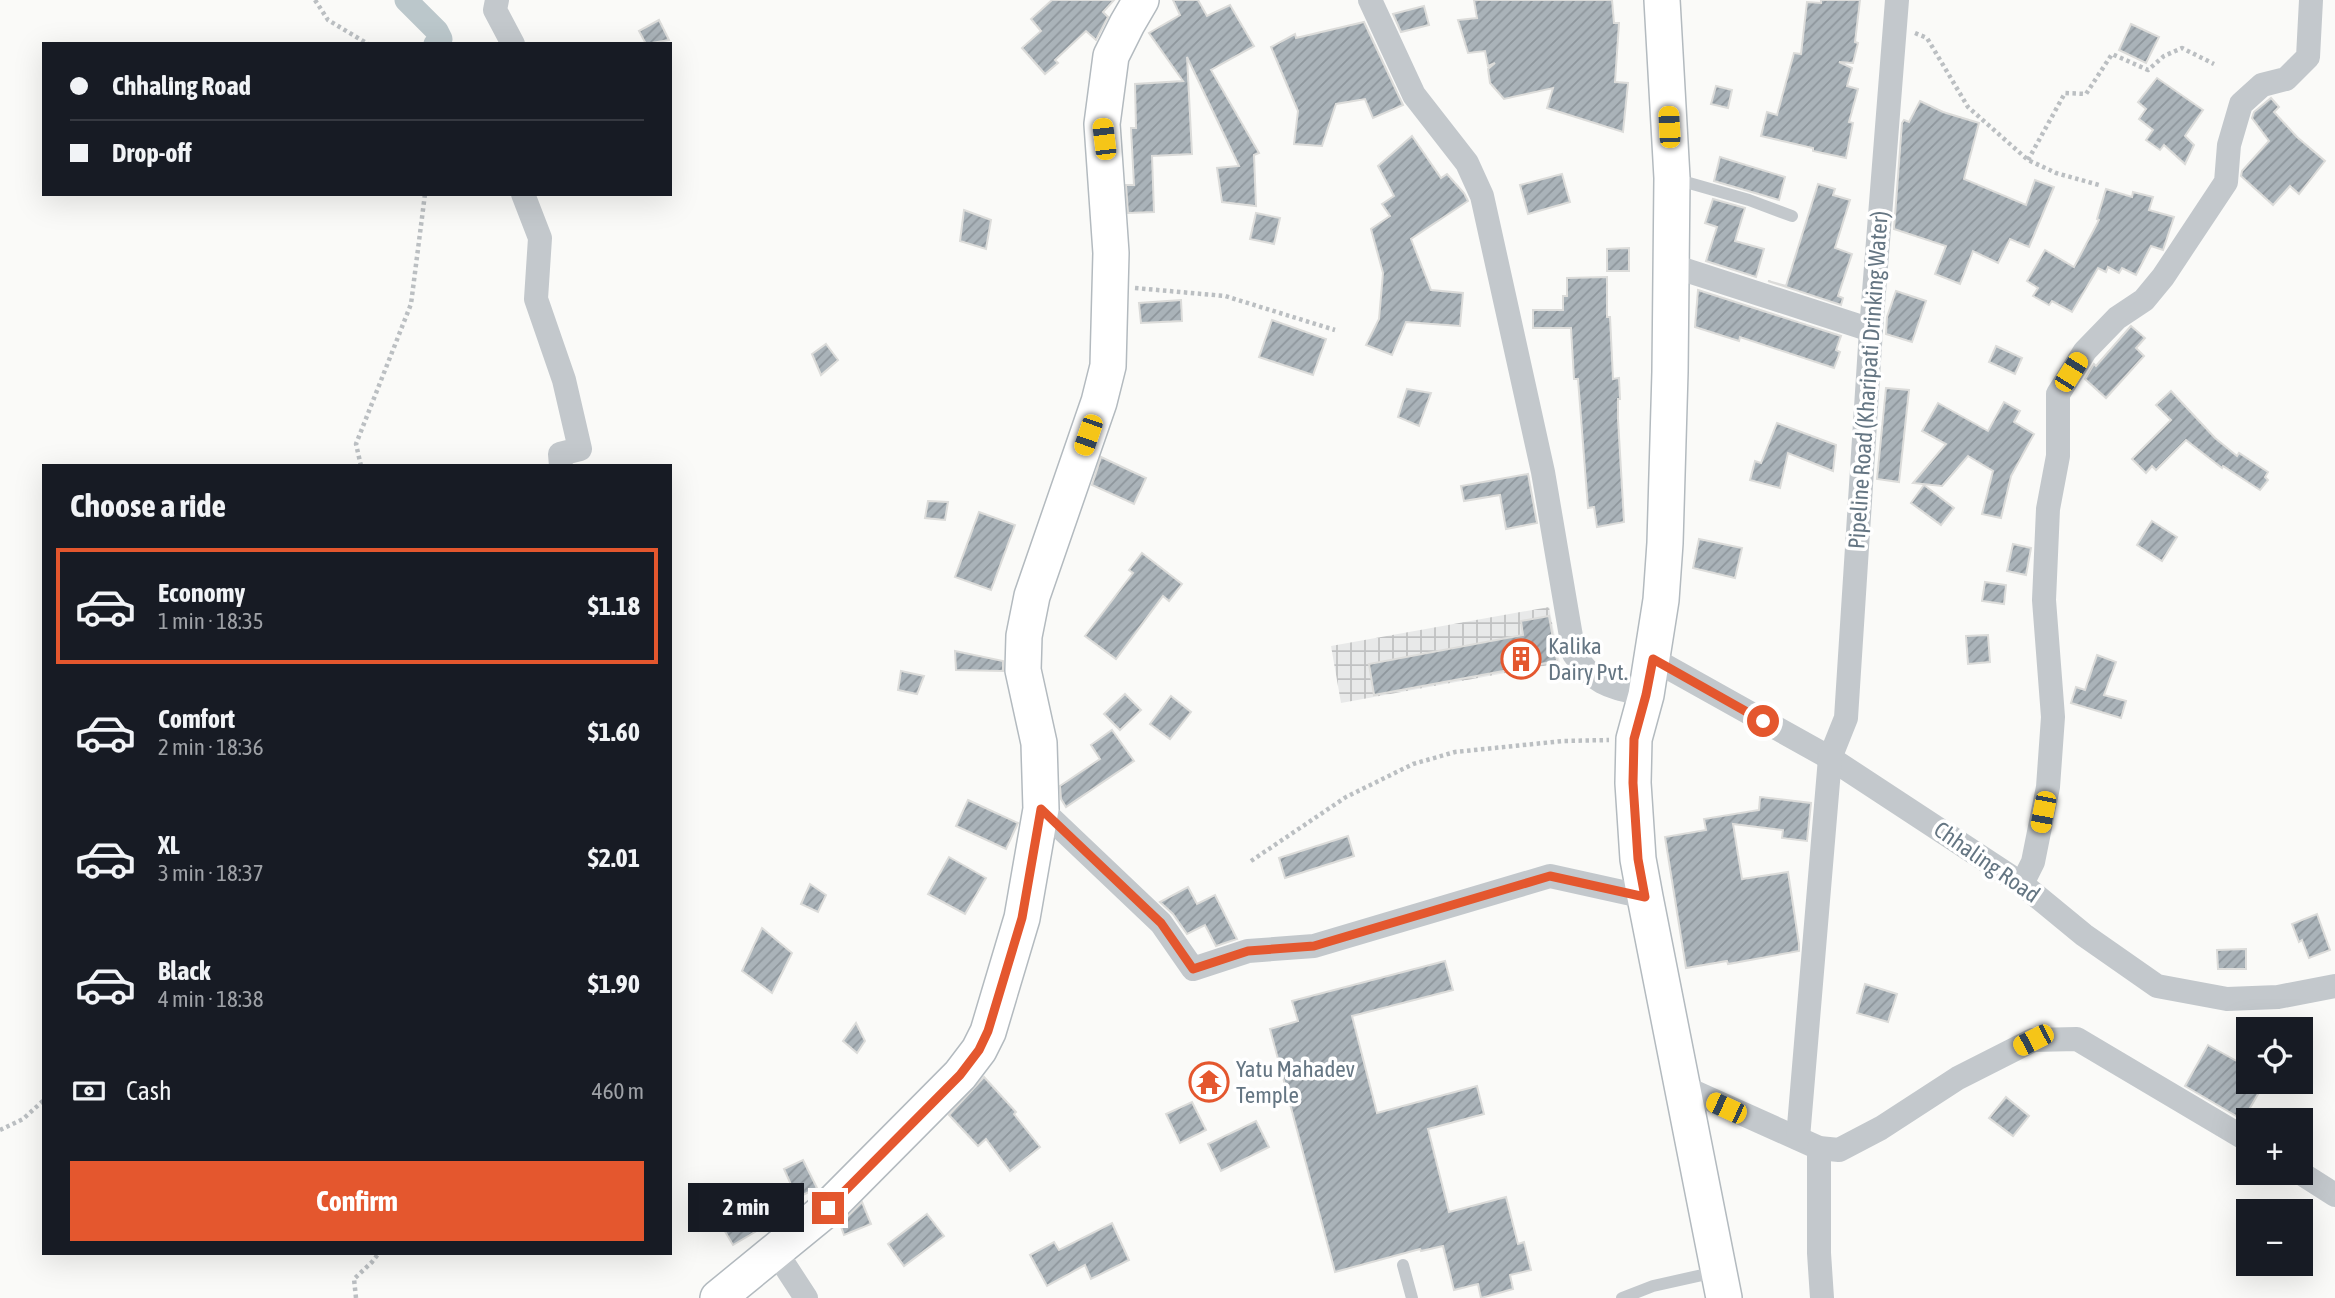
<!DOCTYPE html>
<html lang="en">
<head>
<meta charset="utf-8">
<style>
	body { margin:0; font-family:"Asap Condensed",sans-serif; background:#20242c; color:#f1f3f6; height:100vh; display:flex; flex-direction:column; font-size:26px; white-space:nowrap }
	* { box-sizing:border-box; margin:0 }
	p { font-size:23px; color:#9ea1a6 }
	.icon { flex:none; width:38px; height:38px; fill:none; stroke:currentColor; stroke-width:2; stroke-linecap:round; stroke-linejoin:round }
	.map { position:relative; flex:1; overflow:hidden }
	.drawer { position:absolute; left:42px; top:464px; width:630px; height:791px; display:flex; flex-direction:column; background:#171b24; border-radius:0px; box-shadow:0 7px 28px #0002 }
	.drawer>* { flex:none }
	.hud { position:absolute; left:42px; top:42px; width:630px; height:154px; border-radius:0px; box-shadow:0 7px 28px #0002; display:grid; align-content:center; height:154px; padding:0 28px; background:#171b24 }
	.fabs { position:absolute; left:2236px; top:1017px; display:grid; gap:14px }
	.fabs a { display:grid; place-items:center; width:77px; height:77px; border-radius:0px; background:#171b24; box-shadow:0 7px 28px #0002; font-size:35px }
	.end { position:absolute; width:32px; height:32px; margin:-16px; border:9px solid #e4572e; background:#fff; box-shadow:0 0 0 4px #fff }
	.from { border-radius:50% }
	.bubble { position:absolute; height:49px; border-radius:0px; background:#171b24; box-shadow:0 7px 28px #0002; font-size:23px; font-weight:700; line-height:49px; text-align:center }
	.car { position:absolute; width:21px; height:42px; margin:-21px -10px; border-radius:9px; box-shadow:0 0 5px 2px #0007; background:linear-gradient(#f5c518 24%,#345 0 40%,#f5c518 0 76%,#345 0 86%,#f5c518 0) }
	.hud b { display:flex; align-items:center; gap:24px; height:66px; font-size:26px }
	.hud b+b { border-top:2px solid #363941 }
	.hud i { width:18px; height:18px; background:#f1f3f6 }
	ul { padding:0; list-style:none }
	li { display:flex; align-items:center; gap:21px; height:116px; margin:0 14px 10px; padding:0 14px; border:4px solid transparent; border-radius:0px }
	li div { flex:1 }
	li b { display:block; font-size:26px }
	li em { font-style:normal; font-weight:700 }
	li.active { border-color:#e4572e }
	li>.icon { width:63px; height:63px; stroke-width:1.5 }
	h2 { padding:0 28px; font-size:32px; line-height:84px }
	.pay { display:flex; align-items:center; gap:18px; height:77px; padding:0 28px; font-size:26px }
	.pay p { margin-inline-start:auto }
	.primary-button { display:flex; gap:14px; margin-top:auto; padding:14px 28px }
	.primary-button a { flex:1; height:80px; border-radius:0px; background:#e4572e; color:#fff; font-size:28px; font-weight:700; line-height:80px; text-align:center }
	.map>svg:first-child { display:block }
	.industrial { fill:url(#industrial-grid) }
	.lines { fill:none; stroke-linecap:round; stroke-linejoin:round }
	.canal { stroke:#bbc7cb; stroke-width:23 }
	.building { fill:url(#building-hatch); stroke:#dcdcda; stroke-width:2 }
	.secondary-casing { stroke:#b3babf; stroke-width:38 }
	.path { stroke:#bbbfc2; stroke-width:4.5; stroke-dasharray:3.5 3.5; stroke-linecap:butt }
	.service { stroke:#c3c8cc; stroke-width:12 }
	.minor { stroke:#c3c8cc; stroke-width:24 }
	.secondary { stroke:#fff; stroke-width:35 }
	.route { stroke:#e4572e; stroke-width:9 }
	.labels { text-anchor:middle; stroke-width:7; stroke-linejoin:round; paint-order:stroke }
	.street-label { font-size:23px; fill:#657683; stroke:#fff }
	.poi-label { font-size:23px; fill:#657683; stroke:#fff; text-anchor:start }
</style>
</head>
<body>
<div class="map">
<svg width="2335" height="1298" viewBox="0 0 2335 1298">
	<defs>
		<pattern id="industrial-grid" width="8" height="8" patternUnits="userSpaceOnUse" patternTransform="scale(1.75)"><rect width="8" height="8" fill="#e8e9e9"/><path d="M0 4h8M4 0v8" fill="none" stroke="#c0c1c2"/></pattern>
		<pattern id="building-hatch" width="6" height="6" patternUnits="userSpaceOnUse" patternTransform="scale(1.75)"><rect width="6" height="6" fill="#aab3b9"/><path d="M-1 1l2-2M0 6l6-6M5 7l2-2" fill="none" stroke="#8e969c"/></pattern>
	</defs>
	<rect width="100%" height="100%" fill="#fafaf8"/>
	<!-- industrial -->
	<polygon class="industrial" points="1549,607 1560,663 1341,703 1331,646"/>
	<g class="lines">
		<!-- canal -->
		<polyline class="canal" points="406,0 437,31 441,39 435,44"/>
	</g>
	<!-- building -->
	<g class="building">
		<polygon points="1052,0 1114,0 1103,12 1108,17 1096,40 1086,31 1055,60 1058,63 1045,74 1022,48 1041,31 1031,19"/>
		<polygon points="1173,0 1198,0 1207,16 1230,5 1254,46 1211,70 1259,153 1254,155 1256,206 1222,202 1217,168 1239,166 1187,57 1192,154 1152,156 1154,212 1128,213 1126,185 1134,185 1131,128 1136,128 1135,84 1183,81 1149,33 1180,15"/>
		<polygon points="1474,0 1612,0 1614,23 1619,23 1615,82 1628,83 1623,132 1547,108 1553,88 1504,99 1490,83 1488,69 1495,63 1488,66 1485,51 1468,53 1458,20 1477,18"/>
		<polygon points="1821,0 1860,0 1855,42 1858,43 1853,63 1839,62 1852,68 1847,86 1858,89 1849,122 1853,123 1846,158 1813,151 1813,148 1761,136 1767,112 1777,115 1794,53 1801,54 1807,2 1821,3"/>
		<polygon points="1424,6 1429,25 1401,32 1393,14"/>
		<polygon points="659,20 669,40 646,44 639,31"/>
		<polygon points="1364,22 1403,105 1373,118 1365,99 1336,104 1322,146 1294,144 1298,111 1271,47 1295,34 1296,38"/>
		<polygon points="2131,24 2159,37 2146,63 2119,50"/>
		<polygon points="2157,78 2203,110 2185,136 2194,145 2185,164 2164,145 2160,150 2146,140 2153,130 2139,119 2146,109 2138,102"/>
		<polygon points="1716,86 1732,90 1728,108 1711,104"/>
		<polygon points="2271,98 2279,107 2274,112 2297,137 2325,161 2299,194 2290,186 2273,205 2241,176 2242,171 2269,141 2252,118 2254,112"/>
		<polygon points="1920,101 1943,112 1979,123 1964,179 2026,205 2035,180 2054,187 2029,247 2010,239 1998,263 1973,251 1960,284 1935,274 1946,246 1894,229 1902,123 1904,120 1909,122"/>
		<polygon points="1412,136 1441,178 1447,174 1464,193 1468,201 1411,239 1431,290 1463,293 1460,326 1406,322 1392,355 1366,345 1379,319 1383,273 1371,229 1390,216 1382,204 1394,196 1378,166"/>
		<polygon points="1720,157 1785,177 1779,200 1714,181"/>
		<polygon points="1562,174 1570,202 1528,214 1520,185"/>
		<polygon points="1818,184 1835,189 1833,195 1850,200 1835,248 1852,254 1838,296 1843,298 1841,305 1768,281 1786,286"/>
		<polygon points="2106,189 2132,197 2133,192 2153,197 2149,210 2174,217 2163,250 2151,246 2136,275 2122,268 2119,273 2108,267 2106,272 2098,268 2072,312 2052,301 2049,305 2033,296 2038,288 2027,281 2045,250 2074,267 2099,220 2097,219"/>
		<polygon points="1713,199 1745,208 1735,241 1764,249 1756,277 1706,261 1717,227 1705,223"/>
		<polygon points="964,210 991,220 986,249 960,241"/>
		<polygon points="1256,213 1280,218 1274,244 1250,239"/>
		<polygon points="1629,248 1629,271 1607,271 1607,249"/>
		<polygon points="1607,277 1607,317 1610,317 1613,379 1619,378 1620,399 1618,399 1618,419 1624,522 1597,527 1594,507 1588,508 1578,379 1574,379 1571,328 1533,328 1533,310 1563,310 1563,296 1567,296 1567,278"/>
		<polygon points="1698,290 1841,336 1836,350 1840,352 1834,368 1740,337 1739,341 1695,327"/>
		<polygon points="1896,291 1926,301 1912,342 1886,334 1887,317"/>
		<polygon points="1181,300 1182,321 1141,323 1139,303"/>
		<polygon points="1272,320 1326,339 1313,375 1259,357"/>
		<polygon points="2131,326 2145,338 2136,348 2144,356 2106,398 2085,379 2094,364 2096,366"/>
		<polygon points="826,344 838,360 821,375 812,354"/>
		<polygon points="1996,346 2022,358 2015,374 1989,362"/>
		<polygon points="1886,388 1909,390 1899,482 1877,479"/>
		<polygon points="1407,389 1431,393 1419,426 1398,417"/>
		<polygon points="2171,391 2215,438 2237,456 2239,453 2268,472 2265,477 2268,480 2260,490 2223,466 2222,468 2186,440 2156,470 2152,466 2146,473 2132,459 2171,420 2156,405"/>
		<polygon points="2004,402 2020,411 2014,422 2034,434 2011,476 2001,518 1982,514 1993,471 1968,456 1942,486 1913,483 1946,444 1922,431 1938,403 1988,431"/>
		<polygon points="1777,423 1836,445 1833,471 1788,453 1780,488 1750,480 1755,461 1761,463"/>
		<polygon points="1101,457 1146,478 1134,504 1092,485"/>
		<polygon points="1528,474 1537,523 1506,529 1500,495 1464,501 1461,486"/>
		<polygon points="1924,485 1954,508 1941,525 1911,503"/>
		<polygon points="928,501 948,502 945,520 925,518"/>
		<polygon points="979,512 1015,525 991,590 955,577"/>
		<polygon points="2152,521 2177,537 2162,561 2137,545"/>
		<polygon points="1699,539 1742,548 1735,578 1693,568"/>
		<polygon points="2013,544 2031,548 2026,575 2007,571"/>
		<polygon points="1142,553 1182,584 1169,601 1163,596 1116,659 1085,636 1133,573 1129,570"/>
		<polygon points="1985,582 2006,585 2004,604 1982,601"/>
		<polygon points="1549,616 1557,661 1374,695 1369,664 1523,635 1521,621"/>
		<polygon points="1988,635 1990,662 1968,664 1966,636"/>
		<polygon points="955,651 1003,661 1003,671 956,670"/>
		<polygon points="2097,655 2116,662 2104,695 2126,701 2121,718 2071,703 2076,687 2085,690"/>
		<polygon points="901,671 924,676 917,694 898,690"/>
		<polygon points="1125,694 1141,710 1120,730 1104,714"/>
		<polygon points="1171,696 1191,712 1170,739 1150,724"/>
		<polygon points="1112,730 1134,761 1066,807 1061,799 1060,786 1100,759 1091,745"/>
		<polygon points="1760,797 1811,803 1807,841 1782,838 1783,830 1733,824 1742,879 1788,872 1799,944 1799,951 1728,964 1727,961 1686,968 1665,837 1706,830 1704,819 1759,810"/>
		<polygon points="968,800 1018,823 1006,849 956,826"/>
		<polygon points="1348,836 1354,856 1285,878 1279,858"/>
		<polygon points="949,857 986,878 965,914 928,894"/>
		<polygon points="810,884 826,895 818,912 801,904"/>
		<polygon points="1188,887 1197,904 1215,895 1237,939 1216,946 1205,925 1187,934 1173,914 1160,902"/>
		<polygon points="2317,914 2330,950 2309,958 2302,940 2299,942 2292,924"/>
		<polygon points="762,928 792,953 772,993 742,971"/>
		<polygon points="2246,949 2246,969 2218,969 2217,950"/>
		<polygon points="1445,961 1453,990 1352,1016 1377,1113 1477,1086 1484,1114 1428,1129 1449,1212 1506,1197 1518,1244 1524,1242 1531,1270 1510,1275 1513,1289 1481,1298 1478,1284 1454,1290 1443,1246 1421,1251 1420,1249 1335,1272 1270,1029 1298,1021 1292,1001"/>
		<polygon points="1865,984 1897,994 1888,1022 1857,1013"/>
		<polygon points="856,1023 865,1041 857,1053 843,1041"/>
		<polygon points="2208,1045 2249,1068 2249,1082 2265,1082 2243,1120 2185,1086"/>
		<polygon points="984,1077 1016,1112 1014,1114 1040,1147 1010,1171 986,1139 978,1146 949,1115"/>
		<polygon points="2006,1097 2029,1116 2013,1136 1989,1118"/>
		<polygon points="1192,1102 1206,1130 1180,1143 1166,1114"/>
		<polygon points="1256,1121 1269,1147 1221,1171 1208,1144"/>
		<polygon points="803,1160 817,1188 797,1198 784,1169"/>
		<polygon points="754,1196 770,1223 733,1245 710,1206 724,1197 732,1209"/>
		<polygon points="862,1202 871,1224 844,1235 840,1224"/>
		<polygon points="927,1214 944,1236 904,1266 888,1244"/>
		<polygon points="1112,1223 1129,1260 1091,1279 1085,1265 1047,1286 1030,1255 1054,1242 1059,1250"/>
	</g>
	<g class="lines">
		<!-- secondary casing -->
		<g class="secondary-casing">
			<g id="secondary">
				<polyline points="1662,0 1672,178 1670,372 1665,543 1661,600 1646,695 1634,739 1633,783 1638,859 1645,897 1724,1298"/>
				<polyline points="718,1298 828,1208 960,1075 979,1050 988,1032 1022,918 1041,809 1039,743 1023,670 1024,636 1032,596 1099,402 1108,366 1111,253 1102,124 1111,56 1127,24 1141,0"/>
			</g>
		</g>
		<!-- path -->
		<g class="path">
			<polyline points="315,0 328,20 368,44"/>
			<polyline points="1915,33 1927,38 1968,107 2028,160 2056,173 2099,185"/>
			<polyline points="2028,160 2065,93 2086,94 2112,54 2148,70 2164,56 2182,48 2214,64"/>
			<polyline points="1135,288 1225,296 1335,330"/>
			<polyline points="361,466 356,444 411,304 425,194"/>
			<polyline points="1251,861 1346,797 1413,764 1455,752 1563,741 1609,740"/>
			<polyline points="0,1130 23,1119 44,1100"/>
			<polyline points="356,1298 354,1279 372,1262 379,1253"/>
		</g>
		<!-- service -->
		<g class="service">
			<polyline points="1675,179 1749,200 1792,216"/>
			<polyline points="1403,1265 1412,1298"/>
			<polyline points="1622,1298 1653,1286 1716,1272"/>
		</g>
		<!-- minor -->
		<g class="minor">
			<polyline points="497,0 495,10 513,44"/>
			<path d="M1370,0L1414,95L1467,163L1482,196L1543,472L1574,654C1595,686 1612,687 1646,695"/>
			<polyline points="523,194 540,238 536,299 564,380 580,449 560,454 561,466"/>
			<polyline points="1670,265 1871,330"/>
			<polyline points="1653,659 1830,758 2022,884 2084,935 2157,986 2227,999 2278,997 2335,986"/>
			<polyline points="1041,809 1161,923 1193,969 1248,951 1314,946 1550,876 1645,897"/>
			<polyline points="2022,884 2033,862 2048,787 2053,717 2044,600 2048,509 2058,456 2058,394 2085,351 2117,318 2144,300 2163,277 2226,182 2229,145 2241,104 2262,85 2286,79 2308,57 2311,0"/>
			<polyline points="1683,1087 1819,1148 1839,1150 1881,1128 1958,1078 2033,1040 2077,1039 2249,1141"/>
			<polyline points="1798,1138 1830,758 1846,718 1871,330 1897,0"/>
			<polyline points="1819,1148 1819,1253 1822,1298"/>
			<polyline points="2299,1172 2335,1195"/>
			<polyline points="776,1252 806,1298"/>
		</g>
		<!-- secondary -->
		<use href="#secondary" class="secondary"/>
	</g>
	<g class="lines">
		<!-- route -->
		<polyline class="route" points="828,1208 960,1075 979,1050 988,1031 1022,918 1041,809 1161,923 1193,969 1248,951 1314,946 1550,876 1645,897 1638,859 1633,783 1634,739 1646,695 1653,659 1763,721"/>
	</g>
	<!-- icons -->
	<defs>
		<g id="building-ring" transform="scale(2.0125)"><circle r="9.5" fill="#fff" stroke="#e4572e" stroke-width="1.5"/><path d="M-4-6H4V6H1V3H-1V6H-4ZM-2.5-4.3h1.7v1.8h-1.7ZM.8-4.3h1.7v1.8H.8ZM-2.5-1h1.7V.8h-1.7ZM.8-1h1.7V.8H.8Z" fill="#e4572e"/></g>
		<g id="temple-ring" transform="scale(2.0125)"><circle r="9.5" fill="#fff" stroke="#e4572e" stroke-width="1.5"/><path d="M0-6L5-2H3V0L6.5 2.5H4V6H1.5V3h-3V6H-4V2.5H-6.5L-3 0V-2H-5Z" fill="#e4572e"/></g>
	</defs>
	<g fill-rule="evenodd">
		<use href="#building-ring" x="1521" y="659"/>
		<use href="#temple-ring" x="1209" y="1082"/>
	</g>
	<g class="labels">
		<!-- street labels -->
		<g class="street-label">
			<text transform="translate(1868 380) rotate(-86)" y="8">Pipeline Road (Kharipati Drinking Water)</text>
			<text transform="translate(1987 862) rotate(35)" y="8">Chhaling Road</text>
		</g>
		<!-- poi labels -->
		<g class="poi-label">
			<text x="1548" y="654">Kalika<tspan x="1548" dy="26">Dairy Pvt.</tspan></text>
			<text x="1236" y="1077">Yatu Mahadev<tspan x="1236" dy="26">Temple</tspan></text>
		</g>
	</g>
</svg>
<div class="fabs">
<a><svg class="icon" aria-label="locate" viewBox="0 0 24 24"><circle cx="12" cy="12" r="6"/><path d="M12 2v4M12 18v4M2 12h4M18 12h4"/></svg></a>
<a>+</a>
<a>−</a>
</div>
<i class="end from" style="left:1763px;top:721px"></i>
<i class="end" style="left:828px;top:1208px"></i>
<div class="bubble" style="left:688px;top:1183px;width:116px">2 min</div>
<i class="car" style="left:1669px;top:127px;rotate:357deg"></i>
<i class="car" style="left:1104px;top:139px;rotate:353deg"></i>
<i class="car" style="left:2071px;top:372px;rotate:32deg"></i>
<i class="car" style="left:1088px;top:435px;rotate:199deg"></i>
<i class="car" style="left:2043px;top:812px;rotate:191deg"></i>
<i class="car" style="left:2033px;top:1040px;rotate:243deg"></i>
<i class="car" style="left:1726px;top:1108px;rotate:295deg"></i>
<div class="hud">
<b><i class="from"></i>Chhaling Road</b>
<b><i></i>Drop-off</b>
</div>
<section class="drawer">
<h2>Choose a ride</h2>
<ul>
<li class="active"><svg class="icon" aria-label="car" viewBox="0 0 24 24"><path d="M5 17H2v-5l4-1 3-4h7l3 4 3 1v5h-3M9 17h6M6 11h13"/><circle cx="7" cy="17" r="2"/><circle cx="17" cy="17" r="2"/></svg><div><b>Economy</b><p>1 min · 18:35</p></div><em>$1.18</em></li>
<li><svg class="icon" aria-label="car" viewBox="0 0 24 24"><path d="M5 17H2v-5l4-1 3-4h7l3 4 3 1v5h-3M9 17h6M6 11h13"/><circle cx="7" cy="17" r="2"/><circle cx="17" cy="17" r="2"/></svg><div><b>Comfort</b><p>2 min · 18:36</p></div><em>$1.60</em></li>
<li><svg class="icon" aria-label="car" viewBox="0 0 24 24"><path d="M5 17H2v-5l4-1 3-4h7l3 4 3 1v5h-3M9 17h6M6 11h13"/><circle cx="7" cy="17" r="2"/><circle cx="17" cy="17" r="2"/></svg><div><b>XL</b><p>3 min · 18:37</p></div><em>$2.01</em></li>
<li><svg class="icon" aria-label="car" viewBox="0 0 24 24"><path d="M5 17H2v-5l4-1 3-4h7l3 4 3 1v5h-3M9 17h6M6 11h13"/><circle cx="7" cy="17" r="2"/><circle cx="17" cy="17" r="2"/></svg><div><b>Black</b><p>4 min · 18:38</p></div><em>$1.90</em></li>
</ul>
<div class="pay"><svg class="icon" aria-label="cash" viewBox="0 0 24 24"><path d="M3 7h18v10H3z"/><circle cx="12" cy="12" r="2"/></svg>Cash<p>460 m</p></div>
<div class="primary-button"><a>Confirm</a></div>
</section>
</div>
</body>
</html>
